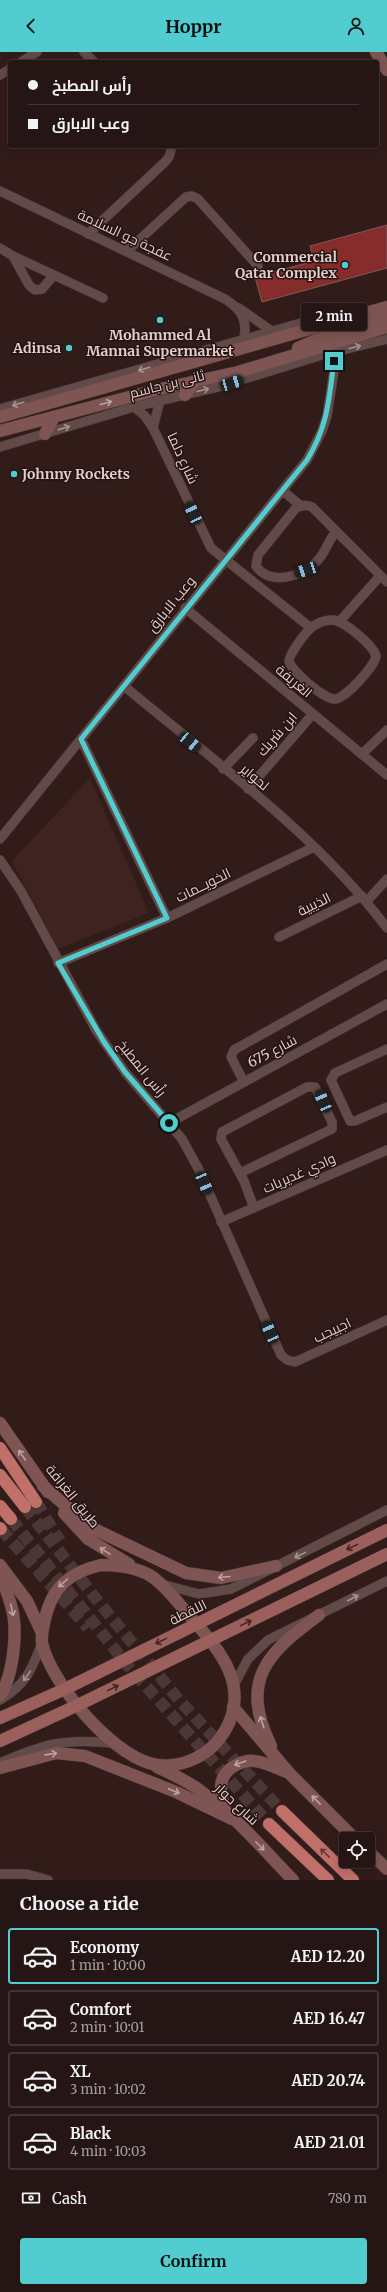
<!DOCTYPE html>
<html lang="en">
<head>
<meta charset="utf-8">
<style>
	body { margin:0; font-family:Merriweather,Cairo,serif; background:#312222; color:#f1f3f6; height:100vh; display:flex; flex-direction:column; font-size:15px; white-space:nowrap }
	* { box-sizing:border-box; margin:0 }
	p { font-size:13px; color:#a39fa0 }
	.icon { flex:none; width:22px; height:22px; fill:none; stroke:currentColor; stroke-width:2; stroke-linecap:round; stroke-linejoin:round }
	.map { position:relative; height:1828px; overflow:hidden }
	.side { display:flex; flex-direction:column; background:#251514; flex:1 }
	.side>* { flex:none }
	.top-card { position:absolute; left:8px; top:8px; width:371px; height:88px; border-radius:4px; box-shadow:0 2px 10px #0003,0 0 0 1px #423434; display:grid; align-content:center; height:88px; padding:0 20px; background:#251514 }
	.controls { position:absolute; left:339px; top:1780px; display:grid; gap:8px }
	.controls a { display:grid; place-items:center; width:36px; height:36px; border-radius:4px; background:#251514; box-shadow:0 2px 10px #0003,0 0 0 1px #423434; font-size:20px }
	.end { position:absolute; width:18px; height:18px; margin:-9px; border:5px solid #52cdcf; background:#111; box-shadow:0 0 0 2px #111 }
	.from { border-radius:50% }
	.bubble { position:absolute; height:28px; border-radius:4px; background:#251514; box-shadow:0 2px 10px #0003,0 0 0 1px #423434; font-size:13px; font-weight:700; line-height:28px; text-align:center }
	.car { position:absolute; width:12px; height:24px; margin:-12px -6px; border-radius:5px; box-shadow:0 0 3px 1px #0007; background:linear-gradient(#222 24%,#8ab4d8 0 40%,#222 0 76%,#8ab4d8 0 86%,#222 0) }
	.top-card b { display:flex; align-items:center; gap:14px; height:38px; font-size:15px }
	.top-card b+b { border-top:1px solid #423434 }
	.top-card i { width:10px; height:10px; background:#f1f3f6 }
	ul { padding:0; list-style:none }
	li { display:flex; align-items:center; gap:12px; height:56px; margin:0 8px 6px; padding:0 12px; border:2px solid #423434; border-radius:4px }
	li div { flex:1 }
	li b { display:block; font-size:15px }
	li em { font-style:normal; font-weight:700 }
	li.current { border-color:#52cdcf }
	li>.icon { width:36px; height:36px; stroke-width:1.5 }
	h2 { padding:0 20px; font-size:18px; line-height:48px }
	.pay { display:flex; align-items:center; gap:10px; height:44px; padding:0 20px; font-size:15px }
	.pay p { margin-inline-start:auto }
	.cta { display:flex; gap:8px; margin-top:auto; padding:8px 20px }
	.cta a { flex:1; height:46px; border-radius:4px; background:#52cdcf; color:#111; font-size:16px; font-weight:700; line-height:46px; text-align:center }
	header { display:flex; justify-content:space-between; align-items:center; height:52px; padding:0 20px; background:#52cdcf; color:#111; font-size:18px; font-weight:700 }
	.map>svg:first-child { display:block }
	.built { fill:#3e2321 }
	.building { fill:#862c2b; stroke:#765d5a }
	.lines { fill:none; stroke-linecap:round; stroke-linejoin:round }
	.highway-tunnel { stroke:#4b3735; stroke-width:12; stroke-dasharray:12 6; stroke-linecap:butt }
	.street-casing { stroke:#4b3a39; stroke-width:10 }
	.secondary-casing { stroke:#4b3a39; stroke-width:13 }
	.primary-casing { stroke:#4b3a39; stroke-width:13 }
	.highway-casing { stroke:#4b3a39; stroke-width:13 }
	.street { stroke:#624a48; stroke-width:9 }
	.secondary { stroke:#7e5552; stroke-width:12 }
	.primary { stroke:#9b605c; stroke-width:12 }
	.highway { stroke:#c16f69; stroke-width:12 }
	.oneway { stroke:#a69391 }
	.oneway2 { stroke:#bca4a2 }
	.oneway3 { stroke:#432624 }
	.oneway4 { stroke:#643834 }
	.route { stroke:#52cdcf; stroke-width:5 }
	.poi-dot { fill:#52cdcf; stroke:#261311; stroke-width:1.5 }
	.labels { text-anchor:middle; stroke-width:3; stroke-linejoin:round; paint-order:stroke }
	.street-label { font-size:14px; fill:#decfcd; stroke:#261311 }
	.poi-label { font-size:14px; font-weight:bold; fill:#decfcd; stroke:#261311; text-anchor:end }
</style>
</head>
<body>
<header><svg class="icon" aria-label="back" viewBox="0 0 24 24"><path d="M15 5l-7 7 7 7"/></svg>Hoppr<svg class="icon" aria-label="person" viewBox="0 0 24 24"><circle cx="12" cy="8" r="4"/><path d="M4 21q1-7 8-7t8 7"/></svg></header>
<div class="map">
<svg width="387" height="1828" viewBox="0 0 387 1828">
	<rect width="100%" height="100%" fill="#311c1a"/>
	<!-- built -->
	<polygon class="built" points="90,726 149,861 58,897 12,809"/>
	<!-- building -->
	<polygon class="building" points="387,173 387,216 262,250 255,225 314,209 310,194"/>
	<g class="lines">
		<!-- highway-tunnel -->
		<g class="highway-tunnel">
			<polyline points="36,1450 60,1489"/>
			<polyline points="25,1455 93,1543 179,1648 282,1759"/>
			<polyline points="11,1467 128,1614 269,1772"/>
			<polyline points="1,1477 88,1576"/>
		</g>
		<!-- street casing -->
		<g class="street-casing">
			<g id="street">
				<polyline points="84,0 94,10"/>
				<polyline points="21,10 37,0"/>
				<polyline points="0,23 10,17"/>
				<path d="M0,139L225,247C241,257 249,269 243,289"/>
				<polyline points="88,182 165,110 169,105 172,94"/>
				<polyline points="0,196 13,204 103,246"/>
				<polyline points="127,199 186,145 192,144 198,147 258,214"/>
				<polyline points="13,204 29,233 35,238 42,237 54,223"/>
				<polyline points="239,256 273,280"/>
				<polyline points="134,355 145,364 153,376 211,496 311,576"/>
				<polyline points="0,357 315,267 327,265 342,267"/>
				<polyline points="153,376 160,348"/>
				<polyline points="0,395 134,355 218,335 322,303 387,287"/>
				<polyline points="283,439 301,454"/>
				<path d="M336,480C328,488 326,500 318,508C305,524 270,535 256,514L258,503L295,457C300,453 305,452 312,455L387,530"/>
				<polyline points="185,556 387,723"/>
				<path d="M334,568C345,570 373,593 376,604C375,614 345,647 335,647C325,648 291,619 289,609C290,601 307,577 315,573C321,569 327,568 334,568Z"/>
				<polyline points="339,570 380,524"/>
				<path d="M124,634C215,710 315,781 387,876"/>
				<polyline points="81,687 167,866"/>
				<polyline points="362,702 387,678"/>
				<polyline points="223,717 253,686"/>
				<polyline points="248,737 312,663"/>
				<polyline points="0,787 307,408 322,379 327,364 337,300"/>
				<polyline points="0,808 21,839 96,978 125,1020 182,1087 199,1118 281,1303 287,1308 295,1310 387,1268"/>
				<polyline points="367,849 387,827"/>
				<polyline points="279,885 362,844"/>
				<polyline points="58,911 167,866 314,795"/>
				<polyline points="387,997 335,1021 331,1028 350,1069 355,1069 387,1055"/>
				<polyline points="244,1030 231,1005 234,998 387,912"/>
				<polyline points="169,1071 387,952"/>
				<polyline points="240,1121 332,1077 332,1070 315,1035 307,1035 222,1080 221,1087 244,1129 254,1156"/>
				<polyline points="221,1170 387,1098"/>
				<polyline points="161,1532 199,1542 231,1537 387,1458"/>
				<polyline points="234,1633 248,1607 268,1588 387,1529"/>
				<path d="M0,1648C26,1633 32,1617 42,1591"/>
				<path d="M0,1711C44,1692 64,1686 112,1691"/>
				<polyline points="0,1822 27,1822 48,1828"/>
			</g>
		</g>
		<!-- secondary casing -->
		<g class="secondary-casing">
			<g id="secondary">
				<polyline points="376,0 387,18"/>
				<polyline points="298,296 316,288 387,267"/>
				<polyline points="185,343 195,329"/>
				<polyline points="0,365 387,255"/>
				<polyline points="0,379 156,338 238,320 387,275"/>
				<polyline points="45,382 54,365"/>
				<polyline points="0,1371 48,1440"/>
				<polyline points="43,1434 90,1475 186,1521 221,1526 276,1514"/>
				<polyline points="64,1461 88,1487 129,1512"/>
				<polyline points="0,1513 27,1549 42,1581"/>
				<path d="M101,1513C118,1513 136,1515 151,1524C166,1534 177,1550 189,1563C217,1596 251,1631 226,1677C219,1689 209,1700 196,1706C182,1713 164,1716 149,1711C109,1699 51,1631 42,1591C41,1583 43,1575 45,1567C52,1535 70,1520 101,1513Z"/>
				<path d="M0,1521C4,1533 9,1544 12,1557C18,1580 13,1624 0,1644"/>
				<polyline points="233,1655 290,1722 355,1787"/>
				<path d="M271,1694C239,1628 267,1601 319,1563"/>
				<path d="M157,1715C172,1722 188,1729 202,1740C236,1765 264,1798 293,1828"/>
				<polyline points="0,1716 56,1701 85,1704 176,1740 232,1767"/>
				<path d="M225,1759C220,1741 216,1723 236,1713C242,1710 248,1708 254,1709C266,1710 278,1717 289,1721"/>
				<polyline points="368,1799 387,1817"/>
			</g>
		</g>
		<!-- primary casing -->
		<g class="primary-casing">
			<g id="primary">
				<polyline points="0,1666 65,1637 387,1478"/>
				<polyline points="0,1689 78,1653 387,1502"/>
			</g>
		</g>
		<!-- highway casing -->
		<g class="highway-casing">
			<g id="highway">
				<polyline points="0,1396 36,1450"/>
				<polyline points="0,1423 25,1455"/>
				<polyline points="0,1454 11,1467"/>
				<polyline points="0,1476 1,1477"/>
				<polyline points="282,1759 353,1828"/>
				<polyline points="269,1772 328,1828"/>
			</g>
		</g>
		<!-- street -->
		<use href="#street" class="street"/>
		<!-- secondary -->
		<use href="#secondary" class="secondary"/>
		<!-- primary -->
		<use href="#primary" class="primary"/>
		<!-- highway -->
		<use href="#highway" class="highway"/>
	</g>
	<!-- one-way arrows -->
	<defs><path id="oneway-shaft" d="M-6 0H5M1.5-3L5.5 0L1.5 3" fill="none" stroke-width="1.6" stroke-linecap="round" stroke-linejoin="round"/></defs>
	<g class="oneway">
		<use href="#oneway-shaft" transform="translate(355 295) rotate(-14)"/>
		<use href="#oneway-shaft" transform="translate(144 317) rotate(164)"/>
		<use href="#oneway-shaft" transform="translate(203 338) rotate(-14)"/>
		<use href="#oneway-shaft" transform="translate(18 352) rotate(164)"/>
		<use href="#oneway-shaft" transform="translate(64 376) rotate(-17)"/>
		<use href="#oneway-shaft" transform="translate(300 1503) rotate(154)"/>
		<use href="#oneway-shaft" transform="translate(353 1546) rotate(-27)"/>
		<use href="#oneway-shaft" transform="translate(27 1624) rotate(125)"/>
	</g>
	<g class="oneway2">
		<use href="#oneway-shaft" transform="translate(106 351) rotate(-15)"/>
		<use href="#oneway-shaft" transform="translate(22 1403) rotate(-124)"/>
		<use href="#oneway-shaft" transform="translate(105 1499) rotate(-148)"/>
		<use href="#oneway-shaft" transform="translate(224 1525) rotate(175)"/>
		<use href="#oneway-shaft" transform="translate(63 1531) rotate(138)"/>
		<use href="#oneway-shaft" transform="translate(12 1558) rotate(78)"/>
		<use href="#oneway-shaft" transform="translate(262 1670) rotate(-108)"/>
		<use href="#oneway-shaft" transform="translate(51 1702) rotate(-8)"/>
		<use href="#oneway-shaft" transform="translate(240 1711) rotate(160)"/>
		<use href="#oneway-shaft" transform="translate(174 1739) rotate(23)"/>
		<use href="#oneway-shaft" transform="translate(316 1748) rotate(-134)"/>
		<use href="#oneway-shaft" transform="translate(260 1794) rotate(45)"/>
	</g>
	<g class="oneway3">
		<use href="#oneway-shaft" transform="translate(352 1495) rotate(154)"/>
		<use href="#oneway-shaft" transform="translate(246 1571) rotate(-26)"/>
		<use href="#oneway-shaft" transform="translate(161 1589) rotate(154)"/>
		<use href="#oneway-shaft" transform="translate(113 1636) rotate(-26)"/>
	</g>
	<use class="oneway4" href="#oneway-shaft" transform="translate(325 1801) rotate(-136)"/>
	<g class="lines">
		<!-- route -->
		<path class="route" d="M169,1071L125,1020L104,990L58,911L167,866L81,687L307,408C328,374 329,347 334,309"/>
	</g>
	<!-- markers -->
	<g class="poi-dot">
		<circle cx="345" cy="213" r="4"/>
		<circle cx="160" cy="268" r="4"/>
		<circle cx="69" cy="296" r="4"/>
		<circle cx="14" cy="422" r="4"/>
	</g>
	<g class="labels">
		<!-- street labels -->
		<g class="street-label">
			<text transform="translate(125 183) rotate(25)" y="5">عفجة جو السلامة</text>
			<text transform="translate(167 332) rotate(-14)" y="5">ثانى بن جاسم</text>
			<text transform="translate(183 406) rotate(65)" y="5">شارع دلما</text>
			<text transform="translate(171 552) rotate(-51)" y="5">وعب الابارق</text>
			<text transform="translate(294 629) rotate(40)" y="5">الغريفة</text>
			<text transform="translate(277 682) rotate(-49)" y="5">ابن شريك</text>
			<text transform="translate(255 725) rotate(40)" y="5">لحواير</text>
			<text transform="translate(203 833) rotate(-26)" y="5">الخويــمات</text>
			<text transform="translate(314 852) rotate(-26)" y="5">الذيبية</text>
			<text transform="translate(272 999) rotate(-28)" y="5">شارع 675</text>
			<text transform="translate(142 1016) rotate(51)" y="5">رأس المطبخ</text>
			<text transform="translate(299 1121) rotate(-24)" y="5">وادي غديريات</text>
			<text transform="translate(332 1278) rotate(-25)" y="5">اجبيجب</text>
			<text transform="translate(73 1444) rotate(51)" y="5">طريق الغرافة</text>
			<text transform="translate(188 1560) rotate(-26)" y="5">اللقطة</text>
			<text transform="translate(237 1752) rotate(43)" y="5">شارع حوار</text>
		</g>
		<!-- poi labels -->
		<g class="poi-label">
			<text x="337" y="210">Commercial<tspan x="337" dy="16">Qatar Complex</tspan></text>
			<text x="160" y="288" text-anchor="middle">Mohammed Al<tspan x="160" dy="16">Mannai Supermarket</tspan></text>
			<text x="61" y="301">Adinsa</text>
			<text x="22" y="427" text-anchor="start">Johnny Rockets</text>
		</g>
	</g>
</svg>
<div class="controls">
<a><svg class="icon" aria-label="locate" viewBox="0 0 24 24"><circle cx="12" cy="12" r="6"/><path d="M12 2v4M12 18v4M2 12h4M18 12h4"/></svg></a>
</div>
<i class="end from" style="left:169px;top:1071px"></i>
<i class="end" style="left:334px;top:309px"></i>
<div class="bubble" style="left:301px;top:251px;width:66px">2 min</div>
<i class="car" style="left:232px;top:331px;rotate:74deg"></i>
<i class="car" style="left:193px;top:461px;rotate:335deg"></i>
<i class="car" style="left:306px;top:518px;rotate:252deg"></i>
<i class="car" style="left:190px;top:690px;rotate:130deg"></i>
<i class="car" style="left:323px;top:1049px;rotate:337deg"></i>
<i class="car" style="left:204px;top:1131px;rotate:157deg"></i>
<i class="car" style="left:270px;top:1280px;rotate:336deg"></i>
<div class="top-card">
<b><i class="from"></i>رأس المطبخ</b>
<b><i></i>وعب الابارق</b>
</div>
</div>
<section class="side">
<h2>Choose a ride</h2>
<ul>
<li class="current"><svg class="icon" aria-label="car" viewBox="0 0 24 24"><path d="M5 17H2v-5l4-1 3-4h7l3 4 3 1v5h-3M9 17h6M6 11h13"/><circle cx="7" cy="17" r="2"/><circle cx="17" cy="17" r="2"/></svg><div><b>Economy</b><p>1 min · 10:00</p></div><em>AED 12.20</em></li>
<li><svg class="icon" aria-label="car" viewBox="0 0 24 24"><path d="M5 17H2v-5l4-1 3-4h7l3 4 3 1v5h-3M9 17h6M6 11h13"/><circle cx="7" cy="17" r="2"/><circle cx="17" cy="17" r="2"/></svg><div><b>Comfort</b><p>2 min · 10:01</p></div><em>AED 16.47</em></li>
<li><svg class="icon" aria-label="car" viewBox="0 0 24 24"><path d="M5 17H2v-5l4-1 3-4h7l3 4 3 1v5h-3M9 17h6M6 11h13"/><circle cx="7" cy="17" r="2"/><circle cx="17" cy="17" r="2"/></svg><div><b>XL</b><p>3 min · 10:02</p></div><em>AED 20.74</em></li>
<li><svg class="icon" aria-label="car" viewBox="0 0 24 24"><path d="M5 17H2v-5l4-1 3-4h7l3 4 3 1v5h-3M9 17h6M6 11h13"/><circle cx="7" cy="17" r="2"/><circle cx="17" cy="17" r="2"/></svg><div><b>Black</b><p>4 min · 10:03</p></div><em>AED 21.01</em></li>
</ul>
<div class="pay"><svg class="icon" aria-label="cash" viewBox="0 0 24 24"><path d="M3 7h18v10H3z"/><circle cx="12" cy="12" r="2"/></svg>Cash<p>780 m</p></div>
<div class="cta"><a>Confirm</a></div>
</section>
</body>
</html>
